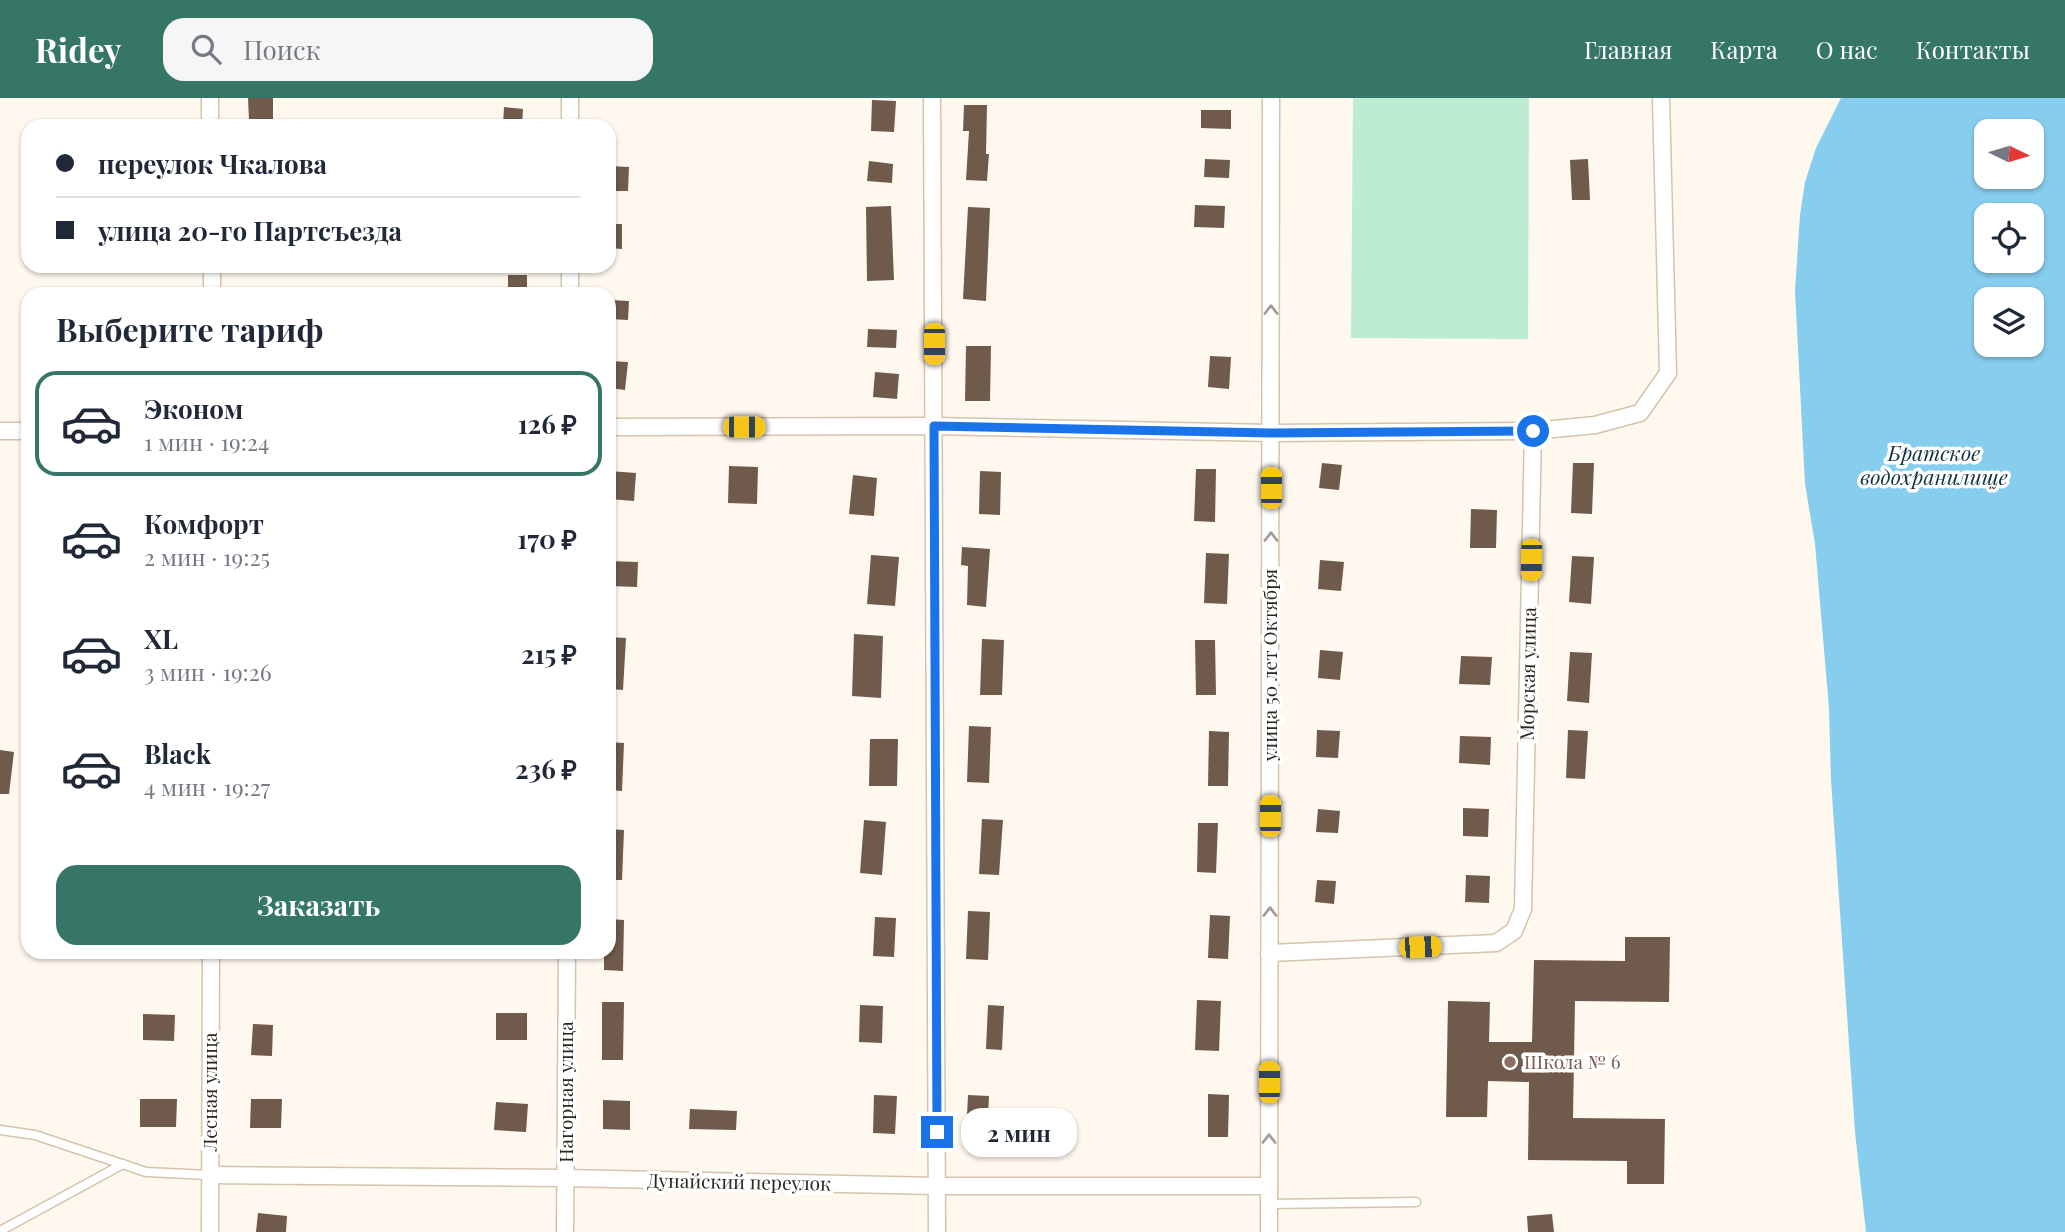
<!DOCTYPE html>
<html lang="ru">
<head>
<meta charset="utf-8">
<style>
	body { margin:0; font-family:"Playfair Display",serif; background:#f6f6f7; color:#1f2937; height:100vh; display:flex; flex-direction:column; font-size:26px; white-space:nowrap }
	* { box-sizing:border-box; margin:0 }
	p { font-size:23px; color:#747a83 }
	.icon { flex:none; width:38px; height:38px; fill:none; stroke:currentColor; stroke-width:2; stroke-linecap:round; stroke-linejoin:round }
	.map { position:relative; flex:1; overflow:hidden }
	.panel { position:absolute; left:21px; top:189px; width:595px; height:672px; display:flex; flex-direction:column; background:#fff; border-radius:21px; box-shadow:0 2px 5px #0004 }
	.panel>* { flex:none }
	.top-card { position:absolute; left:21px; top:21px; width:595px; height:154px; border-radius:21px; box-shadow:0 2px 5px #0004; display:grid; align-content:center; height:154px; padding:0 35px; background:#fff }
	.needle { width:46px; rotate:95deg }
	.controls { position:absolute; left:1974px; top:21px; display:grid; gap:14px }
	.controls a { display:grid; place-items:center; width:70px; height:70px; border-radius:14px; background:#fff; box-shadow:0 2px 5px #0004; font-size:35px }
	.end { position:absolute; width:32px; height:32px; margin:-16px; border:9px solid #1a73e8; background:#fff; box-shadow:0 0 0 4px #fff }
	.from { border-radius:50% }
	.bubble { position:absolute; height:49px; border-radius:21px; background:#fff; box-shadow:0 2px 5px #0004; font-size:23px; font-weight:700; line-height:49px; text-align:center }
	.car { position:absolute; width:21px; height:42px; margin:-21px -10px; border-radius:9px; box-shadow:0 0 5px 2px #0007; background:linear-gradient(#f5c518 24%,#345 0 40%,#f5c518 0 76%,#345 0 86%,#f5c518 0) }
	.top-card b { display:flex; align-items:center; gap:24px; height:66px; font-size:26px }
	.top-card b+b { border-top:2px solid #e0e1e3 }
	.top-card i { width:18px; height:18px; background:#1f2937 }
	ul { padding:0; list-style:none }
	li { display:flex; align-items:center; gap:21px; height:105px; margin:0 14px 10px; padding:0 21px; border:4px solid transparent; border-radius:21px }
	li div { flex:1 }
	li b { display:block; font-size:26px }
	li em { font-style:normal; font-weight:700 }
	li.selected { border-color:#357666 }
	li>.icon { width:63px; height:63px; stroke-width:1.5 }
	h2 { padding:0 35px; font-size:32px; line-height:84px }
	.primary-button { display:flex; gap:14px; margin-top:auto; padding:14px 35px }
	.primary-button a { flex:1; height:80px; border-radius:21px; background:#357666; color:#fff; font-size:28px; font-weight:700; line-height:80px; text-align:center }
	header { display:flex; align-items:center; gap:42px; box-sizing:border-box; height:98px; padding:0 35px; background:#357666; color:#fff }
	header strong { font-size:33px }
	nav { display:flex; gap:38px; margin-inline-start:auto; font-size:24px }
	.search { width:490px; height:63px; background:#f6f6f7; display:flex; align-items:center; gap:18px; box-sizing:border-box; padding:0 24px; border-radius:21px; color:#747a83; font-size:26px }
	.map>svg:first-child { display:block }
	.green { fill:#bcecd2 }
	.water { fill:#87cdee; fill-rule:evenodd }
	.building { fill:#6f5a4b }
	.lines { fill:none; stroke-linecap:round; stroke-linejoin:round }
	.service-casing { stroke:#d4c4ad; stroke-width:11 }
	.minor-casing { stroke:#d4c4ad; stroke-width:19 }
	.service { stroke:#fff; stroke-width:8 }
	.minor { stroke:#fff; stroke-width:16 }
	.oneway { stroke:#a09e9a }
	.route { stroke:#1a73e8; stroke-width:9 }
	.education-dot { fill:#8d6e63; stroke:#fff; stroke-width:2.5 }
	.labels { text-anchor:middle; stroke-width:7; stroke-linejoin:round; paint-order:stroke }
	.street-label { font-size:19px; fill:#2d271e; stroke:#fff }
	.education-label { font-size:19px; fill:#785e54; stroke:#fff; text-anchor:start }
	.water-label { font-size:21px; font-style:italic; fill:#113140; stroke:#fff }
</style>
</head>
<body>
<header>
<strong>Ridey</strong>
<div class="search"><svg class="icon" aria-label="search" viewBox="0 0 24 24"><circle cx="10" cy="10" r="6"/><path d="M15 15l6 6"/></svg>Поиск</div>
<nav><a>Главная</a><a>Карта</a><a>О нас</a><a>Контакты</a></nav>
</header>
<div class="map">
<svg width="2065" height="1134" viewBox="0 0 2065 1134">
	<rect width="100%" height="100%" fill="#fef8ee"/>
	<!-- green -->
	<polygon class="green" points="1353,0 1529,0 1528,241 1351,240"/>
	<!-- water -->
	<path class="water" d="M1841,0H2065V1134H1866L1855,1034L1831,682L1829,610L1815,446L1805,386L1795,193L1800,117L1805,84L1816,50ZM1986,33H2032V79H1986ZM1986,117H2032V163H1986ZM1986,201H2032V247H1986Z"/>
	<!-- building -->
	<g class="building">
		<polygon points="248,0 273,0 273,22 249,22"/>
		<polygon points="872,2 896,3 894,34 871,33"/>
		<polygon points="964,7 987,7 986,56 989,56 987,83 966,82 969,33 963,33"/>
		<polygon points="504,9 523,11 522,28 503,28"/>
		<polygon points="1201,12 1231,12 1231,31 1201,30"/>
		<polygon points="1205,61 1230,62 1229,80 1204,79"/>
		<polygon points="1588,61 1590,102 1572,102 1570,62"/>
		<polygon points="869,63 893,66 892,85 867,83"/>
		<polygon points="609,68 629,69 628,93 609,93"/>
		<polygon points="1195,107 1225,108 1224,130 1194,129"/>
		<polygon points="891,108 894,182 867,183 866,109"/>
		<polygon points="968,109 990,110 986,203 963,201"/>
		<polygon points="609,126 622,126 622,151 609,150"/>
		<rect x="508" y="177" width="19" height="19"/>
		<polygon points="609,202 629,203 628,222 609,221"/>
		<polygon points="868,231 897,232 896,250 867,249"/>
		<polygon points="966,248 991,248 990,303 965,303"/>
		<polygon points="1210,258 1231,259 1229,291 1208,289"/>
		<polygon points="609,263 628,264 625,292 609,290"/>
		<polygon points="875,274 899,276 897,301 873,299"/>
		<polygon points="1322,365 1342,367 1339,392 1319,390"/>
		<polygon points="1573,365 1594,365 1592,416 1571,415"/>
		<polygon points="729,368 758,369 757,406 728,405"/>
		<polygon points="1196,371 1216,371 1215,424 1194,423"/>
		<polygon points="609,373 636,375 634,403 609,401"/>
		<polygon points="980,373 1001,374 1000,417 979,416"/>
		<polygon points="853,377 877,380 874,418 849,416"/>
		<polygon points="1471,411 1497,412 1496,450 1470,450"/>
		<polygon points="962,449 990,451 986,509 967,507 968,468 961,467"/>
		<polygon points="1206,455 1229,456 1227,506 1204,505"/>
		<polygon points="871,457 899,459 895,508 867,506"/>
		<polygon points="1572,458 1594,459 1591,506 1569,504"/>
		<polygon points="1320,462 1344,464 1341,493 1318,491"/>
		<polygon points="609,463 638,464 637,489 609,488"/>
		<polygon points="854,536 883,538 881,600 852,598"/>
		<polygon points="609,539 626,540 623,592 609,591"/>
		<polygon points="982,541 1004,542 1002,597 980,597"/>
		<polygon points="1195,542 1215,542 1216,597 1196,597"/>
		<polygon points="1320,552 1343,554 1340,582 1318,580"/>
		<polygon points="1570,554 1592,555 1589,605 1567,603"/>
		<polygon points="1461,558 1492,559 1490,587 1459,586"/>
		<polygon points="969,628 991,629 989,685 967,684"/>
		<polygon points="1317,632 1340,633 1338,660 1316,659"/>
		<polygon points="1568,632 1588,633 1585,681 1566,680"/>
		<polygon points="1209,633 1229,634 1228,688 1208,688"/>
		<polygon points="1460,638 1491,639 1490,667 1459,665"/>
		<polygon points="870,641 898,641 897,688 869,688"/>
		<polygon points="609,644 624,645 622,693 609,692"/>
		<polygon points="0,652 14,654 9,696 0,696"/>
		<polygon points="1463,710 1489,711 1488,739 1463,738"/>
		<polygon points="1318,711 1340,713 1338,735 1316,734"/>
		<polygon points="982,721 1003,722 999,777 979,776"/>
		<polygon points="864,722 886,724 882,777 860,775"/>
		<polygon points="1198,725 1218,725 1216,775 1197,774"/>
		<polygon points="609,731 624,732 622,782 609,782"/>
		<polygon points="1466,777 1490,778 1489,805 1465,804"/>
		<polygon points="1317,782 1336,783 1334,806 1315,804"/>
		<polygon points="968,813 990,814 988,862 966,861"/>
		<polygon points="1210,817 1230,818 1228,861 1208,860"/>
		<polygon points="875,819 896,820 894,859 873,858"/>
		<polygon points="609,821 624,822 623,873 604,872 604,854 609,854"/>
		<polygon points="1625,839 1670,839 1669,904 1575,903 1573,1020 1665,1021 1664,1086 1627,1086 1627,1063 1528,1062 1529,984 1488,983 1487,1019 1446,1019 1448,903 1490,904 1489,944 1532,944 1534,862 1625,863"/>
		<polygon points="1197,902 1221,903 1219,953 1195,952"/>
		<polygon points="602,904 624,904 623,962 602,962"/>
		<polygon points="860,907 883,908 882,945 859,944"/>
		<polygon points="988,907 1004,908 1002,952 986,951"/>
		<rect x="496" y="915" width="31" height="27"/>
		<polygon points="143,916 175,917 174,943 143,942"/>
		<polygon points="253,926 273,927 272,958 251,957"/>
		<polygon points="1208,996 1229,997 1228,1039 1208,1039"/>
		<polygon points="874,997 897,998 895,1036 873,1035"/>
		<polygon points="968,997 989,998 987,1039 966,1038"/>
		<polygon points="140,1001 177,1001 176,1029 140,1029"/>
		<polygon points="251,1001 282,1001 281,1030 250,1030"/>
		<polygon points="603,1002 630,1003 630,1032 603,1031"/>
		<polygon points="496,1004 528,1006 526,1034 494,1032"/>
		<polygon points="690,1011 737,1013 736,1032 689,1031"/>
		<polygon points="258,1115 287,1118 286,1134 256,1134"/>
		<polygon points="1552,1116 1554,1134 1528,1134 1527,1118"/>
	</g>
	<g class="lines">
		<!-- service casing -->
		<g class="service-casing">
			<g id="service">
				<polyline points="0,1032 35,1037 146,1074 209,1077"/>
				<polyline points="1270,1106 1416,1104"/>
				<polyline points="0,1133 123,1066"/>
			</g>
		</g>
		<!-- minor casing -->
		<g class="minor-casing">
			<g id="minor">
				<polyline points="210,0 210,28"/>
				<polyline points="570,0 570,28"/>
				<polyline points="932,0 937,1134"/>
				<polyline points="212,168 212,196"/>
				<polyline points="570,168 570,196"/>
				<polyline points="609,329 934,328 1271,335 1533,333"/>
				<polyline points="0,333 28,333"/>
				<polyline points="1269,855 1496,845 1514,833 1523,811 1533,333 1595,327 1640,315 1668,275 1661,0"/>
				<polyline points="209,1077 565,1080 937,1088 1269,1088"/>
				<polyline points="210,1134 211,854"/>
				<polyline points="565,1134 567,854"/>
				<polyline points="1269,1134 1271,0"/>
			</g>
		</g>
		<!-- service -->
		<use href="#service" class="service"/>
		<!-- minor -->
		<use href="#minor" class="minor"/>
	</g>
	<!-- one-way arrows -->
	<defs><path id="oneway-chevron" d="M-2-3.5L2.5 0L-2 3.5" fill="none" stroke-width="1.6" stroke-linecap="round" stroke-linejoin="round" transform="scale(1.75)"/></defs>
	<g class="oneway">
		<use href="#oneway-chevron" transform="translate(1271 212) rotate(-90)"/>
		<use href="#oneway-chevron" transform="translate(1271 439) rotate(-90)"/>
		<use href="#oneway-chevron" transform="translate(1270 814) rotate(-90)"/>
		<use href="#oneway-chevron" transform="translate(1269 1041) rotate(-90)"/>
	</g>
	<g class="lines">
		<!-- route -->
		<polyline class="route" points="937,1034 934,328 1271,335 1533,333"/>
	</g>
	<!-- markers -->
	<circle class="education-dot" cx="1510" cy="964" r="7"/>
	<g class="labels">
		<!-- street labels -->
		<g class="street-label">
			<text transform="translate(1270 567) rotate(-90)" y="7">улица 50 лет Октября</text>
			<text transform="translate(1528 576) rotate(-89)" y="7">Морская улица</text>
			<text transform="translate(210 994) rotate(-90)" y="7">Лесная улица</text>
			<text transform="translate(566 994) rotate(-90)" y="7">Нагорная улица</text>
			<text transform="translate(739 1084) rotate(1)" y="7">Дунайский переулок</text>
		</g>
		<!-- education labels -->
		<g class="education-label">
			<text x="1524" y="971">Школа № 6</text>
		</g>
		<!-- water labels -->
		<g class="water-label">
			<text x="1934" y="363">Братское<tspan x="1934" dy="24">водохранилище</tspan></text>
		</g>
	</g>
</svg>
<div class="controls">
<a><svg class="needle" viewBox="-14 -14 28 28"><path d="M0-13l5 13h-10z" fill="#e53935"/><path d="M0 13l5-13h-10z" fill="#747a83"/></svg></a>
<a><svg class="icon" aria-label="locate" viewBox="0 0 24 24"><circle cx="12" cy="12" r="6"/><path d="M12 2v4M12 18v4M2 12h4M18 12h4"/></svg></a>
<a><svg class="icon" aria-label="layers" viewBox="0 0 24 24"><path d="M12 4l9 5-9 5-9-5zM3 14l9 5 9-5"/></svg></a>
</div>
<i class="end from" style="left:1533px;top:333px"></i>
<i class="end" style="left:937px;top:1034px"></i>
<div class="bubble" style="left:961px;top:1010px;width:116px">2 мин</div>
<i class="car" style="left:934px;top:246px;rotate:180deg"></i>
<i class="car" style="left:744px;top:329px;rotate:90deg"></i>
<i class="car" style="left:1271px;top:390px;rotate:0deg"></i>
<i class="car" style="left:1531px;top:462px;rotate:181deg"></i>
<i class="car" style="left:1270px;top:718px;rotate:0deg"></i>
<i class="car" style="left:1420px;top:849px;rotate:88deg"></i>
<i class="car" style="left:1269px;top:984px;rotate:0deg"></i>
<div class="top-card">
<b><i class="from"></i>переулок Чкалова</b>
<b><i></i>улица 20-го Партсъезда</b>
</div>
<section class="panel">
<h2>Выберите тариф</h2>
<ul>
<li class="selected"><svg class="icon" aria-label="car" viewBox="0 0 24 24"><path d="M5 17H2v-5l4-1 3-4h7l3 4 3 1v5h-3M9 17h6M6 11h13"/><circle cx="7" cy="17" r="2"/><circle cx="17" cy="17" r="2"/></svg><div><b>Эконом</b><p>1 мин · 19:24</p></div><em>126 ₽</em></li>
<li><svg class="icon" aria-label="car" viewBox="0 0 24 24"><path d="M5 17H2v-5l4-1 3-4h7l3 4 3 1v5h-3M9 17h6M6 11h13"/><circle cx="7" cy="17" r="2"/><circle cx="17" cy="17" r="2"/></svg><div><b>Комфорт</b><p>2 мин · 19:25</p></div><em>170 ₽</em></li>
<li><svg class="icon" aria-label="car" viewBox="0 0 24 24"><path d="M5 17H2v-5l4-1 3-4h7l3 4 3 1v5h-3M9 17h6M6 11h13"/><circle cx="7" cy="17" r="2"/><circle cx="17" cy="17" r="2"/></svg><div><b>XL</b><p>3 мин · 19:26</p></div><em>215 ₽</em></li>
<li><svg class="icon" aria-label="car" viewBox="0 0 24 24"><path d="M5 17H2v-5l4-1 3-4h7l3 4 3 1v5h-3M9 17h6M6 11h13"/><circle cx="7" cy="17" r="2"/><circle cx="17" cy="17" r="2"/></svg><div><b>Black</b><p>4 мин · 19:27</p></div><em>236 ₽</em></li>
</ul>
<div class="primary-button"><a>Заказать</a></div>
</section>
</div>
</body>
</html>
